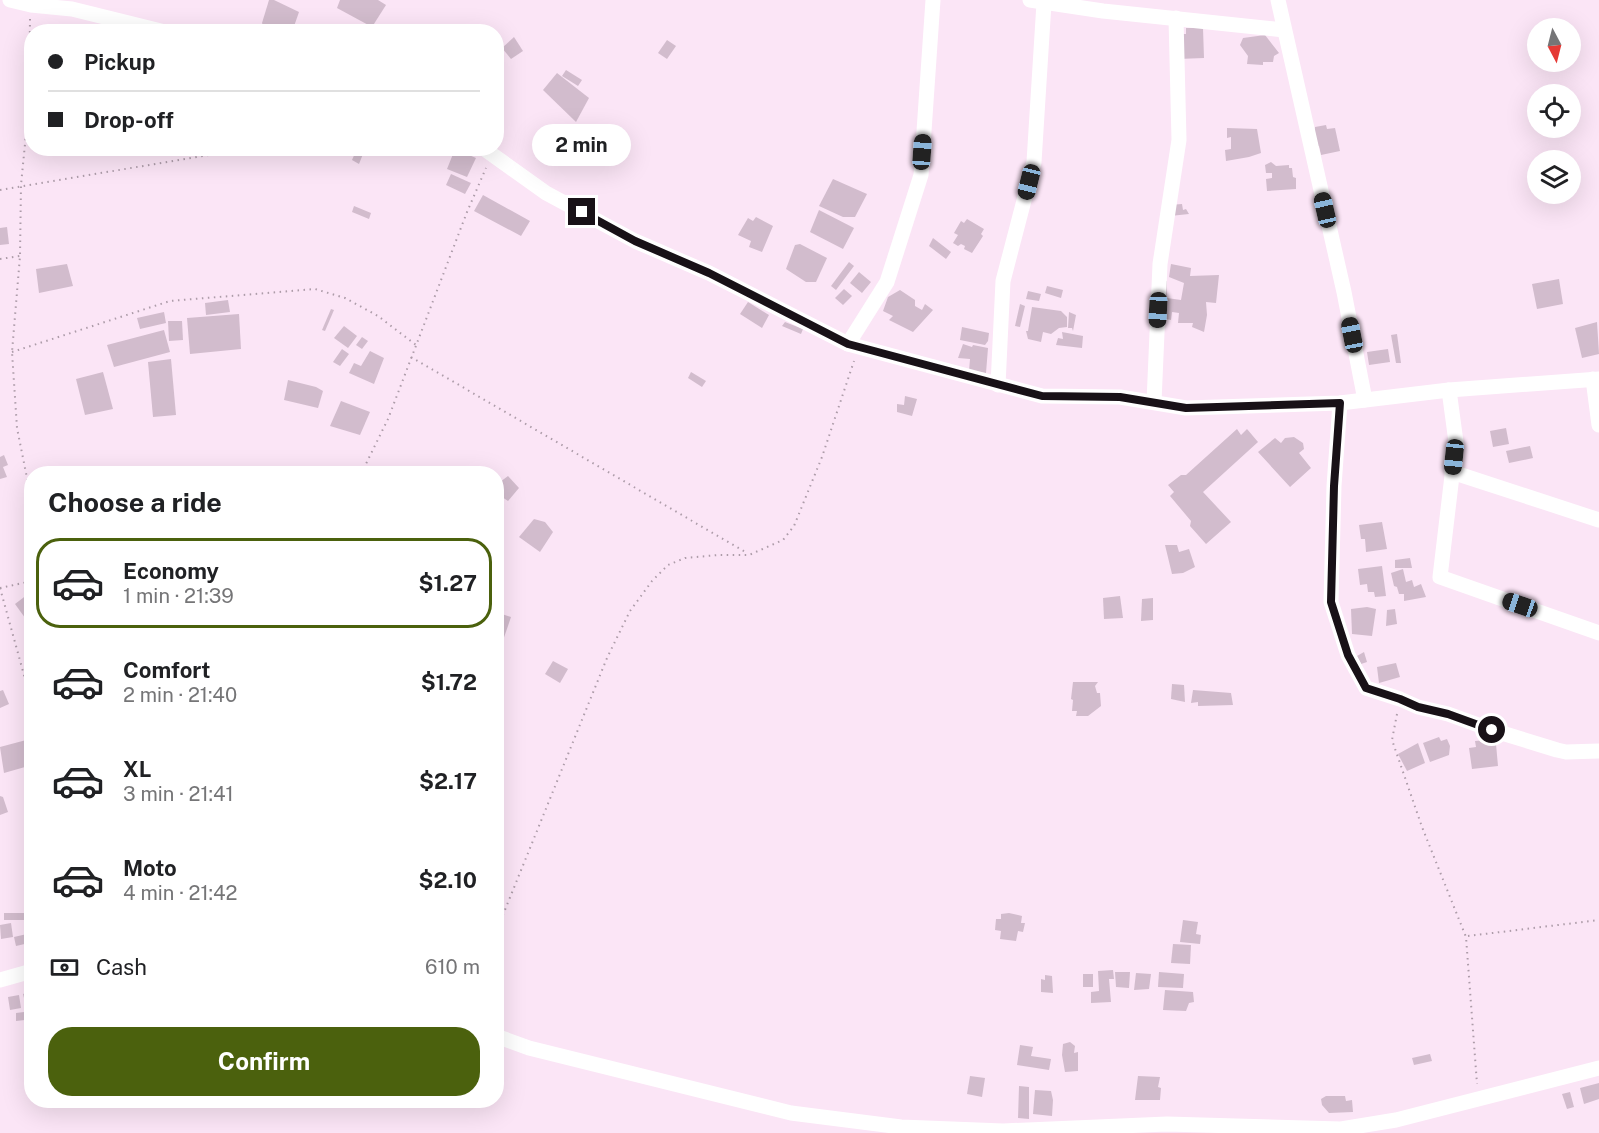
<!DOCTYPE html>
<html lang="en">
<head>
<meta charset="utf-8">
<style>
	body { margin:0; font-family:"Public Sans",sans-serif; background:#f2f2f2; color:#202124; height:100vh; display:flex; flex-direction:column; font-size:22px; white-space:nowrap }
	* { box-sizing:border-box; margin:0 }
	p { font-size:20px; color:#757577 }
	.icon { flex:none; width:33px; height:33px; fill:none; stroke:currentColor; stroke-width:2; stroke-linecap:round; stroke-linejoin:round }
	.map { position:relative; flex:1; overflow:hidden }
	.drawer { position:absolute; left:24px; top:466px; width:480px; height:642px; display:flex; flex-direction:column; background:#fff; border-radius:24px; box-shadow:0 6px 24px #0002 }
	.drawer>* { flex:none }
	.hud { position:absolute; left:24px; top:24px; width:480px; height:132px; border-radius:24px; box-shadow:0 6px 24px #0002; display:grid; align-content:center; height:132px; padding:0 24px; background:#fff }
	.needle { width:39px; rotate:173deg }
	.controls { position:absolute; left:1527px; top:18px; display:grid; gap:12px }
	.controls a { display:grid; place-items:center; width:54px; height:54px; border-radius:50%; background:#fff; box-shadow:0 6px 24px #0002; font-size:30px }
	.end { position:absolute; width:27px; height:27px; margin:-14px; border:8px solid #181117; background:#fff; box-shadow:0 0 0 3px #fff }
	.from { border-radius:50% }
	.bubble { position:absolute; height:42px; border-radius:21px; background:#fff; box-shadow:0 6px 24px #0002; font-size:20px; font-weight:700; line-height:42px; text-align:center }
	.car { position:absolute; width:18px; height:36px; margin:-18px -9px; border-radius:8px; box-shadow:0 0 4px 2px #0007; background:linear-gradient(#222 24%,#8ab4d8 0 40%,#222 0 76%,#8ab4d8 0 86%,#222 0) }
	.hud b { display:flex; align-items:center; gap:21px; height:57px; font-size:22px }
	.hud b+b { border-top:2px solid #e0e0e0 }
	.hud i { width:15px; height:15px; background:#202124 }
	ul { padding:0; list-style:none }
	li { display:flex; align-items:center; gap:18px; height:90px; margin:0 12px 9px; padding:0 12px; border:3px solid transparent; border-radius:24px }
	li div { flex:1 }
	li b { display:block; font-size:22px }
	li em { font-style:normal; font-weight:700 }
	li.active { border-color:#4b610d }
	li>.icon { width:54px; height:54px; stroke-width:1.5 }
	h2 { padding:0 24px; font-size:27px; line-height:72px }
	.pay { display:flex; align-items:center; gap:15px; height:66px; padding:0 24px; font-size:22px }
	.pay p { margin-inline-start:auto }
	.cta { display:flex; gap:12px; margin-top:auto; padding:12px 24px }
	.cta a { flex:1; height:69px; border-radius:24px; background:#4b610d; color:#fff; font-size:24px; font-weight:700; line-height:69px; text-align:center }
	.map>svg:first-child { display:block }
	.building { fill:#d2bccd }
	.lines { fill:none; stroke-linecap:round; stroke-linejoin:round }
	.path { stroke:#ad9ca9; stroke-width:2; stroke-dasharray:1.5 4.5; stroke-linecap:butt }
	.minor { stroke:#fff; stroke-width:15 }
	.route { stroke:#181117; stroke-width:8 }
</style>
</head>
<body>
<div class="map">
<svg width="1599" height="1133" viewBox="0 0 1599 1133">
	<rect width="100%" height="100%" fill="#fbe5f6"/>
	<!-- building -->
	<g class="building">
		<polygon points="269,0 274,0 299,12 292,32 266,32 262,23"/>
		<polygon points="340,0 378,0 386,5 372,27 337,8"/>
		<polygon points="1186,28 1203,28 1204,58 1178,59 1179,34 1186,34"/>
		<polygon points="1265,35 1279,53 1274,56 1273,62 1263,62 1263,65 1247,64 1248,56 1240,45 1243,38"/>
		<polygon points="514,37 523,51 511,59 502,48"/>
		<polygon points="667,40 676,46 667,59 658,53"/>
		<polygon points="566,70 582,80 578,86 562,76"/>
		<polygon points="557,73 589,98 576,122 543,90"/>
		<polygon points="1326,125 1327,129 1335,128 1340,151 1321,155 1319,146 1313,147 1315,127"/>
		<polygon points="1227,128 1257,129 1261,153 1249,157 1226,161 1225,150 1231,149 1231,137 1227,138"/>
		<polygon points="455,149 476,158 467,177 447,169"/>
		<polygon points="356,151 363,154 359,164 352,160"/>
		<polygon points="1271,162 1276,166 1289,165 1289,168 1292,168 1293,177 1296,178 1296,189 1267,191 1266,179 1272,178 1272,173 1266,173 1265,165"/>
		<polygon points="451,174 471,183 465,194 446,185"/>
		<polygon points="833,179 867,194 855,217 843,217 819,206"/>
		<polygon points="483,195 530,221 521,236 474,211"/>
		<polygon points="1182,204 1183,210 1186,209 1189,214 1170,216 1169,205"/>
		<polygon points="354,206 371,213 369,219 352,212"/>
		<polygon points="819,210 854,228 843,249 810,232"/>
		<polygon points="756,217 773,226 762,252 749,247 751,241 738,235 748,218 753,221"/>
		<polygon points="967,219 984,229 981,234 983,236 972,253 964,249 965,246 961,244 958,246 953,243 958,235 954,233 961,221 964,223"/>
		<polygon points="7,227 9,244 0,245 0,228"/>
		<polygon points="933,238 951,252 946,259 929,246"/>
		<polygon points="800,244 827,258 816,282 806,282 786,269 795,245"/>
		<polygon points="849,262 854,266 836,290 831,286"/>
		<polygon points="67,264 73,286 39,293 36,269"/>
		<polygon points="1171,264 1191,268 1190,276 1219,275 1216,303 1206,302 1207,315 1204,332 1192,327 1193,323 1178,323 1179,313 1172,312 1171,320 1161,318 1161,280 1167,281 1167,298 1181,300 1184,283 1169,277"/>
		<polygon points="859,272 871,282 862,293 850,283"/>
		<polygon points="1559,279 1563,304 1537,309 1532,284"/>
		<polygon points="1047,286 1063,290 1061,298 1045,293"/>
		<polygon points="844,289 852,296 843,305 835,298"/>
		<polygon points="900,290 915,300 915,306 922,310 925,304 933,310 913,332 889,320 893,316 883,311 888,297"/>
		<polygon points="1028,291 1041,294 1039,301 1026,299"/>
		<polygon points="228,300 230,312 206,315 205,303"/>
		<polygon points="748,302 769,315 762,328 740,314"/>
		<polygon points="1020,304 1025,306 1020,327 1015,326"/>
		<polygon points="1032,307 1061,311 1067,317 1067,327 1059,328 1051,334 1043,332 1041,342 1028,339 1026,331 1028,331"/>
		<polygon points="331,309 334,310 325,331 322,330"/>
		<polygon points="164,312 166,323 140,329 137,318"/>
		<polygon points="1069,312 1076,315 1073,331 1072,328 1068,328"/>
		<polygon points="239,314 241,349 190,354 187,318"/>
		<polygon points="168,321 182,321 183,340 169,341"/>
		<polygon points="785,322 803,329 801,334 782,326"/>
		<polygon points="1597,322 1599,354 1582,358 1575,328"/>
		<polygon points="344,326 357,336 348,348 334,338"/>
		<polygon points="962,327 989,333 988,341 985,345 960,340"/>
		<polygon points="164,330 170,352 114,367 107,345"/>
		<polygon points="1062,332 1083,336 1082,348 1056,345 1058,338 1063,339"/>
		<polygon points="1397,334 1401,363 1396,363 1391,335"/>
		<polygon points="362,337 368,341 362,349 356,345"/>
		<polygon points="963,344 972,347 973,345 988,348 986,373 969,371 970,359 958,358"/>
		<polygon points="342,349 349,354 340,366 333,362"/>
		<polygon points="1388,349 1390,362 1369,365 1367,352"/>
		<polygon points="370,351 384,358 374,384 349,373 354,363 361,366"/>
		<polygon points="171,359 176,415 153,417 148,362"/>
		<polygon points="103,372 113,409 85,415 76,379"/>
		<polygon points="691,372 706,381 702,387 688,378"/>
		<polygon points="288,380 316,387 323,391 318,408 284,400"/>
		<polygon points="905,396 917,399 912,416 897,412 897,404 904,405"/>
		<polygon points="341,401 370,412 360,435 330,426"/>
		<polygon points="1506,428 1509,444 1493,447 1490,431"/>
		<polygon points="1237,429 1241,435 1247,429 1258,442 1203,492 1231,522 1206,544 1190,526 1191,521 1170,496 1174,492 1168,485 1181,475 1186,475"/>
		<polygon points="1294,437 1303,443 1304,449 1299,453 1311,468 1290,487 1258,452 1275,438 1281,443 1285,438"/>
		<polygon points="1530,446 1533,458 1509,463 1506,451"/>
		<polygon points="4,455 8,465 3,467 7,477 0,479 0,457"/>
		<polygon points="508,476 519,488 508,501 496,493 496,485"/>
		<polygon points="534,519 545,522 553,532 540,552 519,537"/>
		<polygon points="1382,522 1387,549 1366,552 1365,539 1361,539 1359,525"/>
		<polygon points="1165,545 1177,545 1179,552 1189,549 1195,567 1183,573 1172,574"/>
		<polygon points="1410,558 1412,568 1395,568 1395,560"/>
		<polygon points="1382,566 1386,596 1375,597 1374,592 1368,592 1367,584 1360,585 1358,569"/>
		<polygon points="1403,569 1406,582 1412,580 1414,587 1421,584 1426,597 1404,601 1404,594 1399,594 1397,587 1394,586 1391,573"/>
		<polygon points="32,591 32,620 28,622 15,604"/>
		<polygon points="1120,596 1123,618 1104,619 1103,598"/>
		<polygon points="1153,598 1153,620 1141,621 1142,599"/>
		<polygon points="1367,607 1376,609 1372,636 1352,634 1351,609"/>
		<polygon points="1395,609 1397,624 1386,626 1387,610"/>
		<polygon points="496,612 511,617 497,658 496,658"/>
		<polygon points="1364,652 1367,662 1361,664 1357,656"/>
		<polygon points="553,661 568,669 560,683 545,674"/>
		<polygon points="1396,663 1400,677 1379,683 1377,667"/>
		<polygon points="1073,682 1098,682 1095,686 1097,693 1100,693 1101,706 1088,716 1076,716 1077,711 1072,711 1073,700 1071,699"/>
		<polygon points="1172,684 1184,685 1185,702 1171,699"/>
		<polygon points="3,690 9,704 0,708 0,691"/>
		<polygon points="1193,690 1231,693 1233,705 1198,706 1198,702 1191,703"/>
		<polygon points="1439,737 1441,741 1447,739 1450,746 1449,755 1430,762 1423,743"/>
		<polygon points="30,739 32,765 4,773 0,747"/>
		<polygon points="1487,740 1488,745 1496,744 1498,766 1472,769 1469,748 1476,747 1475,741"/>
		<polygon points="1418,743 1425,763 1407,771 1398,754"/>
		<polygon points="0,796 3,797 8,812 0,815"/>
		<rect x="4" y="913" width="20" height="7"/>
		<polygon points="1009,913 1022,916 1021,923 1025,923 1023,932 1018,931 1016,941 1000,939 1001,931 995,930 996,919 1001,919 1001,914"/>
		<polygon points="1183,920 1198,922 1196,934 1201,935 1200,944 1180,942"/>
		<polygon points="11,923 13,937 1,939 0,925"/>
		<polygon points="27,934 29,943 16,946 14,937"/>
		<polygon points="1173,944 1191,945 1190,964 1171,963"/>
		<polygon points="1113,970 1114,979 1109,979 1111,1002 1091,1003 1091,992 1099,991 1098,971"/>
		<polygon points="1115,972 1130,972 1129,988 1116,987"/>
		<polygon points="1159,972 1184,974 1183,988 1158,987"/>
		<polygon points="1136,973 1151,974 1149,989 1134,990"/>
		<rect x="1083" y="974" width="10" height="13"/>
		<polygon points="1045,975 1052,976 1053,993 1041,992 1041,979 1045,980"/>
		<polygon points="1165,990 1193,992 1194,1002 1189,1003 1186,1011 1163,1010"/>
		<polygon points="31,991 32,1009 27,1010 23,994"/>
		<polygon points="19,995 21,1008 10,1010 8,997"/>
		<polygon points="24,1012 25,1020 16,1021 16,1013"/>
		<polygon points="1070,1042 1075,1046 1074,1053 1078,1052 1078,1071 1065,1072 1062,1055 1063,1044"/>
		<polygon points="1020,1045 1033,1047 1031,1056 1051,1059 1049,1070 1017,1065"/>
		<polygon points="1430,1054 1432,1061 1414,1065 1412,1058"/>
		<polygon points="970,1076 985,1078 982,1097 967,1094"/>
		<polygon points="1138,1076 1160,1077 1158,1087 1161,1088 1160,1100 1135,1100"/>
		<polygon points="1599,1083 1599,1099 1584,1104 1580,1088"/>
		<polygon points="1019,1086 1029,1087 1029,1119 1018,1118"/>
		<polygon points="1035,1090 1051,1091 1053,1100 1052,1116 1033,1114"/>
		<polygon points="1570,1092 1574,1107 1567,1109 1562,1094"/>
		<polygon points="1326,1096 1345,1096 1346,1101 1352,1100 1353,1112 1329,1113 1322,1105 1321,1099"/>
	</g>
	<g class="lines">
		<!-- path -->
		<g class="path">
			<polyline points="30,19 29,103 21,185 20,256 12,352 17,428 32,503"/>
			<polyline points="0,190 250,148"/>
			<polyline points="0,259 20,256"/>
			<polyline points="12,352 170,301 315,289 345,298 378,316 416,345"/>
			<polyline points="411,357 747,553"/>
			<polyline points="361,474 388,419 467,212 486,168"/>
			<polyline points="0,588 32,704"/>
			<polyline points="0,588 32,581"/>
			<polyline points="1397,714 1392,740 1422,827 1466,937 1477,1084"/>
			<polyline points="496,932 607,658 630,611 652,581 668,565 685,558 718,555 749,555 783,540 794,526 822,457 854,361"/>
			<polyline points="1468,936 1599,920"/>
		</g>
		<!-- minor -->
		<g class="minor">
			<polyline points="10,0 31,5 72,9 165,32"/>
			<polyline points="1030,0 1103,11 1284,30"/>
			<polyline points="1278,0 1344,292 1365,400"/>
			<polyline points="483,148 546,193 635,241 709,273 848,344 1042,396 1120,397 1186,408 1340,403 1449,390 1599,379"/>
			<polyline points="848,344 887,282 921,175 933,0"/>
			<polyline points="1593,379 1599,425"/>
			<polyline points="998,385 1003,281 1034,162 1044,3"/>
			<polyline points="1449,390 1456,442 1440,577 1599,633"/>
			<polyline points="1154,402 1160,264 1179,140 1176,18"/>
			<polyline points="1340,403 1334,486 1331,602 1348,655 1366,688 1400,699 1418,707 1448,714 1492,730 1557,750 1566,752 1599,751"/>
			<polyline points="1452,472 1599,520"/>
			<polyline points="0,980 32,971"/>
			<polyline points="496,1036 529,1048 791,1113 901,1127 1003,1131 1167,1124 1341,1129 1396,1120 1599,1068"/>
		</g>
	</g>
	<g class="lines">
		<!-- route -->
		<polyline class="route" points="582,212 635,241 709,273 848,344 1042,396 1120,397 1186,408 1340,403 1334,486 1331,602 1348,655 1366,688 1400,699 1418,707 1448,714 1492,730"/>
	</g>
</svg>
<div class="controls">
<a><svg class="needle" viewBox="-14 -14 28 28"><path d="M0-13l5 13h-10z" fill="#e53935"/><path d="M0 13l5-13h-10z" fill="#757577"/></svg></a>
<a><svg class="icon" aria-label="locate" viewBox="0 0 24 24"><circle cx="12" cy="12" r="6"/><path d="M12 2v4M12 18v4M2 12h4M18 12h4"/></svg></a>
<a><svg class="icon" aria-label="layers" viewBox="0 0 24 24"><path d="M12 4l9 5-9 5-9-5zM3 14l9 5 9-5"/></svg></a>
</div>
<i class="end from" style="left:1492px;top:730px"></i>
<i class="end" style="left:582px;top:212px"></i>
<div class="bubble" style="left:532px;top:124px;width:99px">2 min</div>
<i class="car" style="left:922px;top:152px;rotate:4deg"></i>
<i class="car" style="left:1029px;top:182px;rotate:194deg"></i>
<i class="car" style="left:1325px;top:210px;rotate:347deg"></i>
<i class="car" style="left:1158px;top:310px;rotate:183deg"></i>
<i class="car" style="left:1352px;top:335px;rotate:349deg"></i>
<i class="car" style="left:1454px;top:457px;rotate:186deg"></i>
<i class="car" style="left:1520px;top:605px;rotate:289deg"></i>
<div class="hud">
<b><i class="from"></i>Pickup</b>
<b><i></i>Drop-off</b>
</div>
<section class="drawer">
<h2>Choose a ride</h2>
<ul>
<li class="active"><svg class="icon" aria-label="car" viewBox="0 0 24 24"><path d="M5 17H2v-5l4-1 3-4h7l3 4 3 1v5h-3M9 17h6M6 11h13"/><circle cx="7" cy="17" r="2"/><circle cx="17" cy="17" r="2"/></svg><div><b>Economy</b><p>1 min · 21:39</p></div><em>$1.27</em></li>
<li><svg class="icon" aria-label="car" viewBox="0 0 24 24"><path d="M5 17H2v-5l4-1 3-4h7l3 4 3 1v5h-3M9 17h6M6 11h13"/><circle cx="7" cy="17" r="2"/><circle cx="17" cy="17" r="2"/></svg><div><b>Comfort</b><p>2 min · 21:40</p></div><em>$1.72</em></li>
<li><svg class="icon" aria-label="car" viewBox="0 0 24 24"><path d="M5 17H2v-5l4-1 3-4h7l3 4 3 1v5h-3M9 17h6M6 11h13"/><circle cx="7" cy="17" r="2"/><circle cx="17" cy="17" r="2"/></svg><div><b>XL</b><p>3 min · 21:41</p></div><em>$2.17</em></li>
<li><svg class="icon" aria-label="car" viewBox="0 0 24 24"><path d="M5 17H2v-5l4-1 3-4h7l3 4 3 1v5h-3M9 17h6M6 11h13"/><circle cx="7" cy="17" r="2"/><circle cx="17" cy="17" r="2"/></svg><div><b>Moto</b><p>4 min · 21:42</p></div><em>$2.10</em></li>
</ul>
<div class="pay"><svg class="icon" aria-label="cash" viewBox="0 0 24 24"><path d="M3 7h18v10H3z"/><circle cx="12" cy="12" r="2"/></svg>Cash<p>610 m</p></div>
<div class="cta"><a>Confirm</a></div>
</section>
</div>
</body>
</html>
